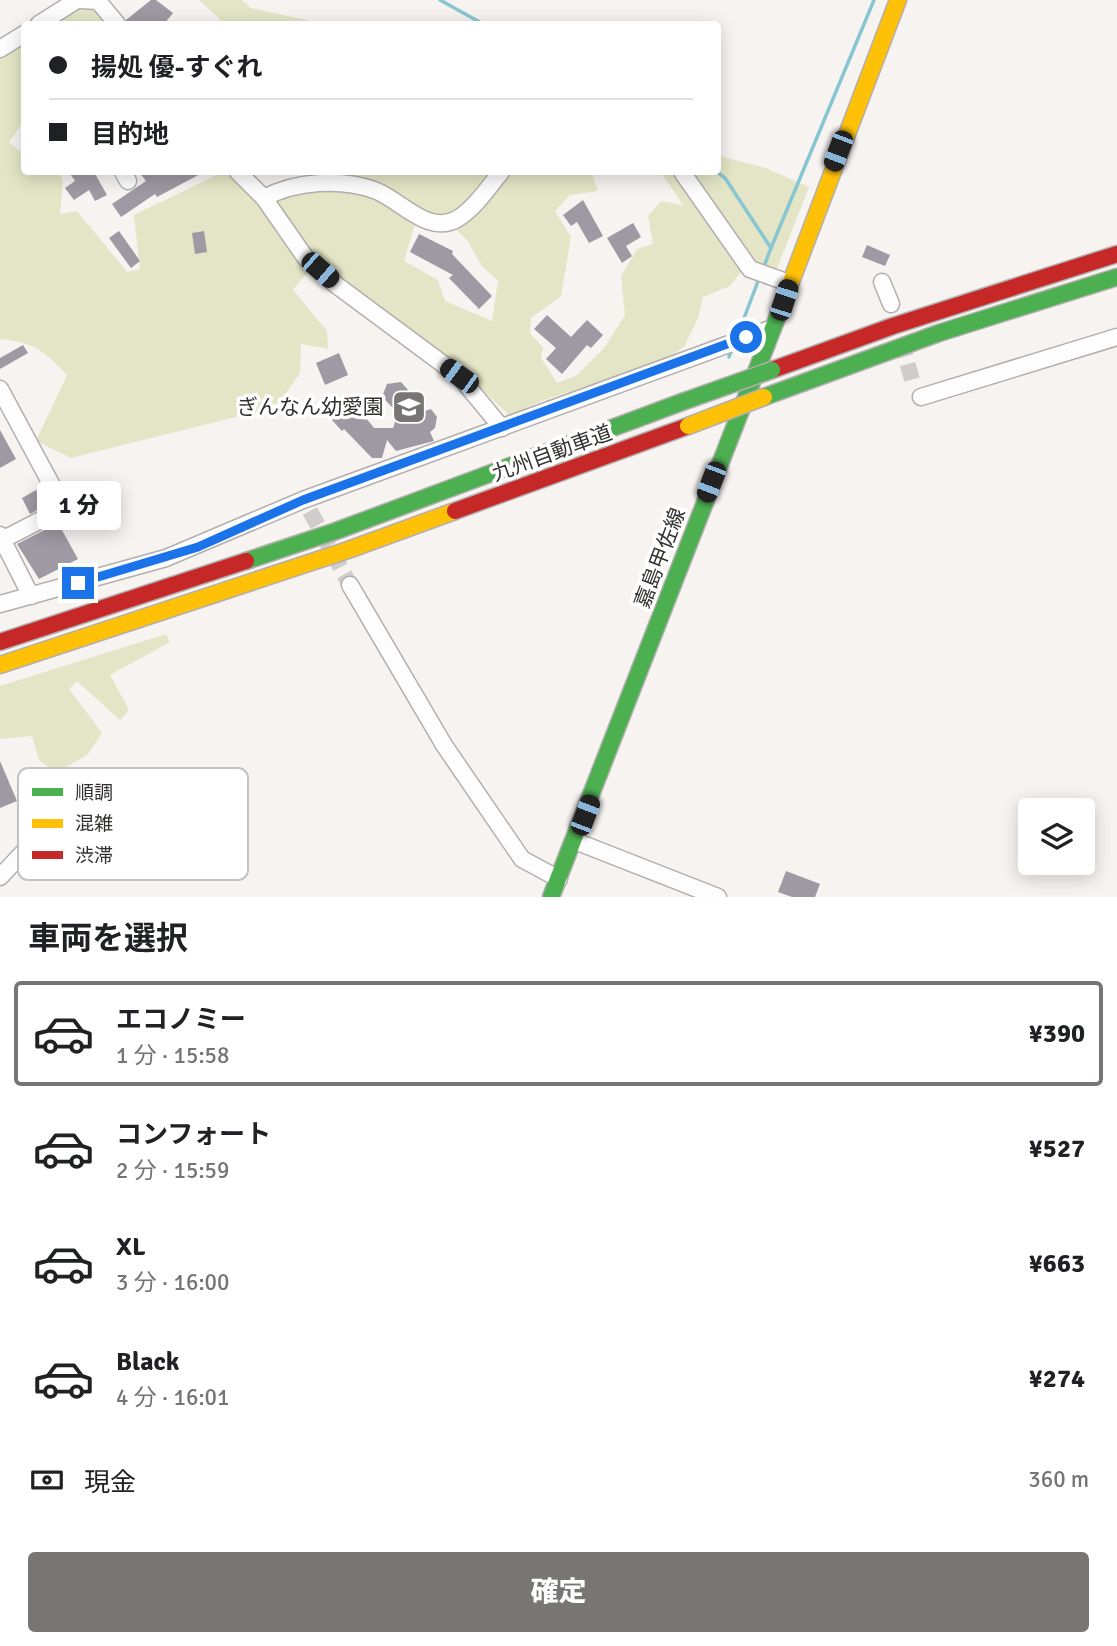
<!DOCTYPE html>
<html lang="ja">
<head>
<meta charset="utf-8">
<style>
	body { margin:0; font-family:Signika,"Noto Sans JP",sans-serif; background:#f2f2f2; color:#202124; height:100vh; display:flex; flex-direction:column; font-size:26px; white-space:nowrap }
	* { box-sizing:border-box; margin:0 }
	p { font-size:23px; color:#757577 }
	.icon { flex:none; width:38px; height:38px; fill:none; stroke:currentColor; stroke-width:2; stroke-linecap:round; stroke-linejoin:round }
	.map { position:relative; height:897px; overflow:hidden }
	.drawer { display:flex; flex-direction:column; background:#fff; flex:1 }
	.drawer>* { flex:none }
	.banner { position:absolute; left:21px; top:21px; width:700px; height:154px; border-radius:7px; box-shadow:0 4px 18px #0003; display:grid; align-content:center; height:154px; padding:0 28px; background:#fff }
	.tools { position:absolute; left:1018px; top:798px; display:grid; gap:14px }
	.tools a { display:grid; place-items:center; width:77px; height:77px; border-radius:7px; background:#fff; box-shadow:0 4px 18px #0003; font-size:35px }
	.end { position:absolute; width:32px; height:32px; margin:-16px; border:9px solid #1a73e8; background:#fff; box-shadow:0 0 0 4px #fff }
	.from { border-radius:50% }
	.bubble { position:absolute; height:49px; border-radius:7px; background:#fff; box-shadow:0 4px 18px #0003; font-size:23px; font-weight:800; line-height:49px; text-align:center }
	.car { position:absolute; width:21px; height:42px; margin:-21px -10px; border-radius:9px; box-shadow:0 0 5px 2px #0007; background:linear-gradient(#222 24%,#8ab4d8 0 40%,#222 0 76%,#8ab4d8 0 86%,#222 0) }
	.banner b { display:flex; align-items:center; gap:24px; height:66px; font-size:26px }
	.banner b+b { border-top:2px solid #e0e0e0 }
	.banner i { width:18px; height:18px; background:#202124 }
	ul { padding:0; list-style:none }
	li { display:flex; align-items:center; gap:21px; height:105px; margin:0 14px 10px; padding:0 14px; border:4px solid transparent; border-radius:7px }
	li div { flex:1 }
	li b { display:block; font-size:26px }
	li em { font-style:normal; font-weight:800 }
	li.on { border-color:#787674 }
	li>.icon { width:63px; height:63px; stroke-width:1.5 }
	h2 { padding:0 28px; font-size:32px; line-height:84px }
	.pay { display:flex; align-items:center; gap:18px; height:77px; padding:0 28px; font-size:26px }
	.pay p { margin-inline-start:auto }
	.cta { display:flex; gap:14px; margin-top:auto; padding:14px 28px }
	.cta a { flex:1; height:80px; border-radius:7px; background:#787674; color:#fff; font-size:28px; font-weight:800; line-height:80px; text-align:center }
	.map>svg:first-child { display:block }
	.green { fill:#e3e5c6; fill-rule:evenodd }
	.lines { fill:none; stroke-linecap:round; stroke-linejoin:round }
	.stream { stroke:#87c6d1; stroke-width:3.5 }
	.building { fill:#9e99a2 }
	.street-tunnel { stroke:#cfcccb; stroke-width:16; stroke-dasharray:16 8; stroke-linecap:butt }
	.street-casing { stroke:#b2afae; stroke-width:19 }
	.fast-casing { stroke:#b2afae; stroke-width:19 }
	.slow-casing { stroke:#b2afae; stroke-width:19 }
	.jam-casing { stroke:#b2afae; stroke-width:19 }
	.street { stroke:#fefdfd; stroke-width:16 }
	.fast { stroke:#4caf50; stroke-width:16 }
	.slow { stroke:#ffc107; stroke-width:16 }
	.jam { stroke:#c62828; stroke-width:16 }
	.fast-bridge-casing { stroke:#b2afae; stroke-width:19; stroke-linecap:butt }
	.slow-bridge-casing { stroke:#b2afae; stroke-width:19; stroke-linecap:butt }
	.fast-bridge { stroke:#4caf50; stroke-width:16 }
	.slow-bridge { stroke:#ffc107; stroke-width:16 }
	.route { stroke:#1a73e8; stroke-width:9 }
	.labels { text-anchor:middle; stroke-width:7; stroke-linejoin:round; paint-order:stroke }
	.poi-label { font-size:21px; fill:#343231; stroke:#fff; text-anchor:end }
	.street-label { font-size:21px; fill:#343231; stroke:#fff }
	.key { fill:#fff; stroke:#c2c2c1; stroke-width:2 }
	.key-label { font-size:19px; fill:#343231 }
</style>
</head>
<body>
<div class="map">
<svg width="1117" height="897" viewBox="0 0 1117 897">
	<rect width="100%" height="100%" fill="#f6f3f1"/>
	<!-- green -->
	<g class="green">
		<polygon points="199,0 242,0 251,8 325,24 225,24"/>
		<polygon points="94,3 111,24 49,24 78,6"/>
		<path d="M24,40V121L9,142L24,155V172H58L63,181L60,214L77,211L127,272L140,269L134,215L223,172H234L257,196L309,271L293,290L327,331L328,349L301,344L300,373L276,407L71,458L36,441L67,375C45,351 33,342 0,339V56Z"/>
		<path d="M718,150L723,157L763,167L809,187L776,271L745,267L730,286L703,297L698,318L684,347L660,362L541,401L510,416L452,361L424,345L318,261L289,227L273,196L335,187L332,172H591L598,191L570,195L555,211L571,237L561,296L531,318L530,333L543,348L541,358L557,383L576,376L605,347L625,315L621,276L637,249L653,244L648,216L661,201L683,205L661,172H718ZM417,217L453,226L467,240L482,266L498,281L492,321L445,301L438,280L404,261Z"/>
		<polygon points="166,634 170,642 110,675 129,710 120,720 77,681 69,689 102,733 87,755 56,773 39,760 32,736 0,739 0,686"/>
	</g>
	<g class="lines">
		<!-- stream -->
		<g class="stream">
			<polyline points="440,0 483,24"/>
			<polyline points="717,172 725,178 771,248 763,269"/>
			<polyline points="771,248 874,0"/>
			<polyline points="738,334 760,276"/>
			<polyline points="729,357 732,348"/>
		</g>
	</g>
	<!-- building -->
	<g class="building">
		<polygon points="151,0 156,0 173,13 164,24 127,24 126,20"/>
		<polygon points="69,172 94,172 107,195 95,201 89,190 74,200 65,188 75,181"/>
		<polygon points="139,172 204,172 157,197 155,194 121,217 112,204 146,181"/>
		<polygon points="583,200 603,236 589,243 577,222 571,226 563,215"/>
		<polygon points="633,223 641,237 626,246 632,256 622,263 607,238"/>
		<polygon points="119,231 140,261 131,268 109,238"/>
		<polygon points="204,231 207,252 195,254 192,233"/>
		<polygon points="419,234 453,251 452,254 492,296 479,309 449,278 453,275 410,252"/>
		<polygon points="867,245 890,255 885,266 862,257"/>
		<polygon points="547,315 571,337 587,320 603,335 591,348 587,345 562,374 546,359 556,348 534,329"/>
		<polygon points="23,345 28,353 0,369 0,358"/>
		<polygon points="339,353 348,375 325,385 316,363"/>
		<polygon points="401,382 408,390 406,398 425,411 431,409 437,417 435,428 430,432 434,441 396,451 387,440 382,458 372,458 344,429 342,431 332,420 342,410 348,417 358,408 374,428 393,428 398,413 382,397 387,384"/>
		<polygon points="0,430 16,459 0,468"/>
		<polygon points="36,490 45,506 30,514 22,498"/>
		<polygon points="58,523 78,559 39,579 17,544"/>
		<polygon points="0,761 17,801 0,808"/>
		<polygon points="786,871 820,884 815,897 792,897 778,892"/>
	</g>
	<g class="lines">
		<!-- street-tunnel -->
		<g class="street-tunnel">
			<polyline points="901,341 913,383"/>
			<polyline points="310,511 350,585"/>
		</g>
		<!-- street casing -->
		<g class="street-casing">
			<g id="street">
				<polyline points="80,0 98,1 117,24"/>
				<polyline points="39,24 77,0"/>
				<polyline points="0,49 24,34"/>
				<polyline points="123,172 128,181"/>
				<polyline points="238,172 264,198 305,257 335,284 459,376 502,428"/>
				<polyline points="682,172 750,269 789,283"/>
				<path d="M264,198C295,181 341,178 374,190C399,198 427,236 457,219C474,209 489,187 501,172"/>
				<polyline points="882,282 891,304"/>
				<polyline points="0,389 64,508 0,541"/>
				<polyline points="921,397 1117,337"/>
				<polyline points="0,535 31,596"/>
				<polyline points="350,585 444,745 522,859 559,879"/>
				<polyline points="0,604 166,558 303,500 770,329"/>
				<polyline points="575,841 718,897"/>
				<polyline points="0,877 32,843"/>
			</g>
		</g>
		<!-- fast casing -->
		<g class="fast-casing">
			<g id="fast">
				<polyline points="764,397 939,333 1117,277"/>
				<polyline points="246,561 336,531 682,402"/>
				<polyline points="551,897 786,295"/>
			</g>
		</g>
		<!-- slow casing -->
		<g class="slow-casing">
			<g id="slow">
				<polyline points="786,295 898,0"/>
				<polyline points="0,665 348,550 455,511"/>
			</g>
		</g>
		<!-- jam casing -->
		<g class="jam-casing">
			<g id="jam">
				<polyline points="772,370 893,326 1117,254"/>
				<polyline points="455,511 688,426"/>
				<polyline points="0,642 246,561"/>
			</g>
		</g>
		<!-- street -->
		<use href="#street" class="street"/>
		<!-- fast -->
		<use href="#fast" class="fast"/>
		<!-- slow -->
		<use href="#slow" class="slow"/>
		<!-- jam -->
		<use href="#jam" class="jam"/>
		<!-- fast-bridge casing -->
		<g class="fast-bridge-casing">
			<polyline id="fast-bridge" points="682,402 772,370"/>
		</g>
		<!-- slow-bridge casing -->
		<g class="slow-bridge-casing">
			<polyline id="slow-bridge" points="688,426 764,397"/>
		</g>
		<!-- fast-bridge -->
		<use href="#fast-bridge" class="fast-bridge"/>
		<!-- slow-bridge -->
		<use href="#slow-bridge" class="slow-bridge"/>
	</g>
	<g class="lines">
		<!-- route -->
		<polyline class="route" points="78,583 198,547 303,500 746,337"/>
	</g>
	<!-- icons -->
	<defs>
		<g id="school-square" transform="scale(1.75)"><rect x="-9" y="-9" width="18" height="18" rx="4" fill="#787674" stroke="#fff"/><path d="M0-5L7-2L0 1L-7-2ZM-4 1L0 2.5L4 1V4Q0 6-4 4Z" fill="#fff"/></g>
	</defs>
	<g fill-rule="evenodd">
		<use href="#school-square" x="409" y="407"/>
	</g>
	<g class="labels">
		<!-- poi labels -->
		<g class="poi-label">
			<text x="384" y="414">ぎんなん幼愛園</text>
		</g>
		<!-- street labels -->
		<g class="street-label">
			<text transform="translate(552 453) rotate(-20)" y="7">九州自動車道</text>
			<text transform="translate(660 558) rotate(-69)" y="7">嘉島甲佐線</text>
		</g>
	</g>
	<!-- legend -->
	<rect x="18" y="768" width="230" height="112" rx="10" class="key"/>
	<rect x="32" y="788" width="31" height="8" fill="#4caf50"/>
	<rect x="32" y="819" width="31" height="9" fill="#ffc107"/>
	<rect x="32" y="851" width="31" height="8" fill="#c62828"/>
	<g class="key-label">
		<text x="75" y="799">順調</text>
		<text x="75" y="830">混雑</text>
		<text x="75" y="862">渋滞</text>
	</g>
</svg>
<div class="tools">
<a><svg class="icon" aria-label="layers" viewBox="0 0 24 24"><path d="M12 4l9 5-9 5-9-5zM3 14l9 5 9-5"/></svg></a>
</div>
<i class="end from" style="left:746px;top:337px"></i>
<i class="end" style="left:78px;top:583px"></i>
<div class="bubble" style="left:37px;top:481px;width:84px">1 分</div>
<i class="car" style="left:838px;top:151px;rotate:201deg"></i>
<i class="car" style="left:320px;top:270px;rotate:131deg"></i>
<i class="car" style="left:784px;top:300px;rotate:18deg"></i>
<i class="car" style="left:459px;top:376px;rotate:306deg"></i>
<i class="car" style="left:711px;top:482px;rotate:201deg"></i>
<i class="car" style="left:585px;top:815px;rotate:21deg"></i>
<div class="banner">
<b><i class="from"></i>揚処 優-すぐれ</b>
<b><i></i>目的地</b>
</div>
</div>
<section class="drawer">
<h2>車両を選択</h2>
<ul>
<li class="on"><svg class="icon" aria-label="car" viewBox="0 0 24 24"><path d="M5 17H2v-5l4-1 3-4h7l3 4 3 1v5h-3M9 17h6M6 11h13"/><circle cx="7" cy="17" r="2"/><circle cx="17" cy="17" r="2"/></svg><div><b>エコノミー</b><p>1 分 · 15:58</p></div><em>¥390</em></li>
<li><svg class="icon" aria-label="car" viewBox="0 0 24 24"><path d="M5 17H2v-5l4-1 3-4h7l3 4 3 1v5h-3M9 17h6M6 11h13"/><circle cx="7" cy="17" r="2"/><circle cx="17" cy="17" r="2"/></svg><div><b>コンフォート</b><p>2 分 · 15:59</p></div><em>¥527</em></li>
<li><svg class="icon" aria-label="car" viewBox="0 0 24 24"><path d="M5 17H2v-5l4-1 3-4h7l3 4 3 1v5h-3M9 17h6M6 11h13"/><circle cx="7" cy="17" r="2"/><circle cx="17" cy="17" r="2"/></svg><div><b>XL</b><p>3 分 · 16:00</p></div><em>¥663</em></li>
<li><svg class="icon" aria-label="car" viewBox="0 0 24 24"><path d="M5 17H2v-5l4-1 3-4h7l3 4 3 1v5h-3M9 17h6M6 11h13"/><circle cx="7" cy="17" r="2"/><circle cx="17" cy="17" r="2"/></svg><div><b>Black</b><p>4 分 · 16:01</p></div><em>¥274</em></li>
</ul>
<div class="pay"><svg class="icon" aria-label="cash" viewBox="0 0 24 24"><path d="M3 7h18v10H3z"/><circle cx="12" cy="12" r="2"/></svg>現金<p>360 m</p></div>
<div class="cta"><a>確定</a></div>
</section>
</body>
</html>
